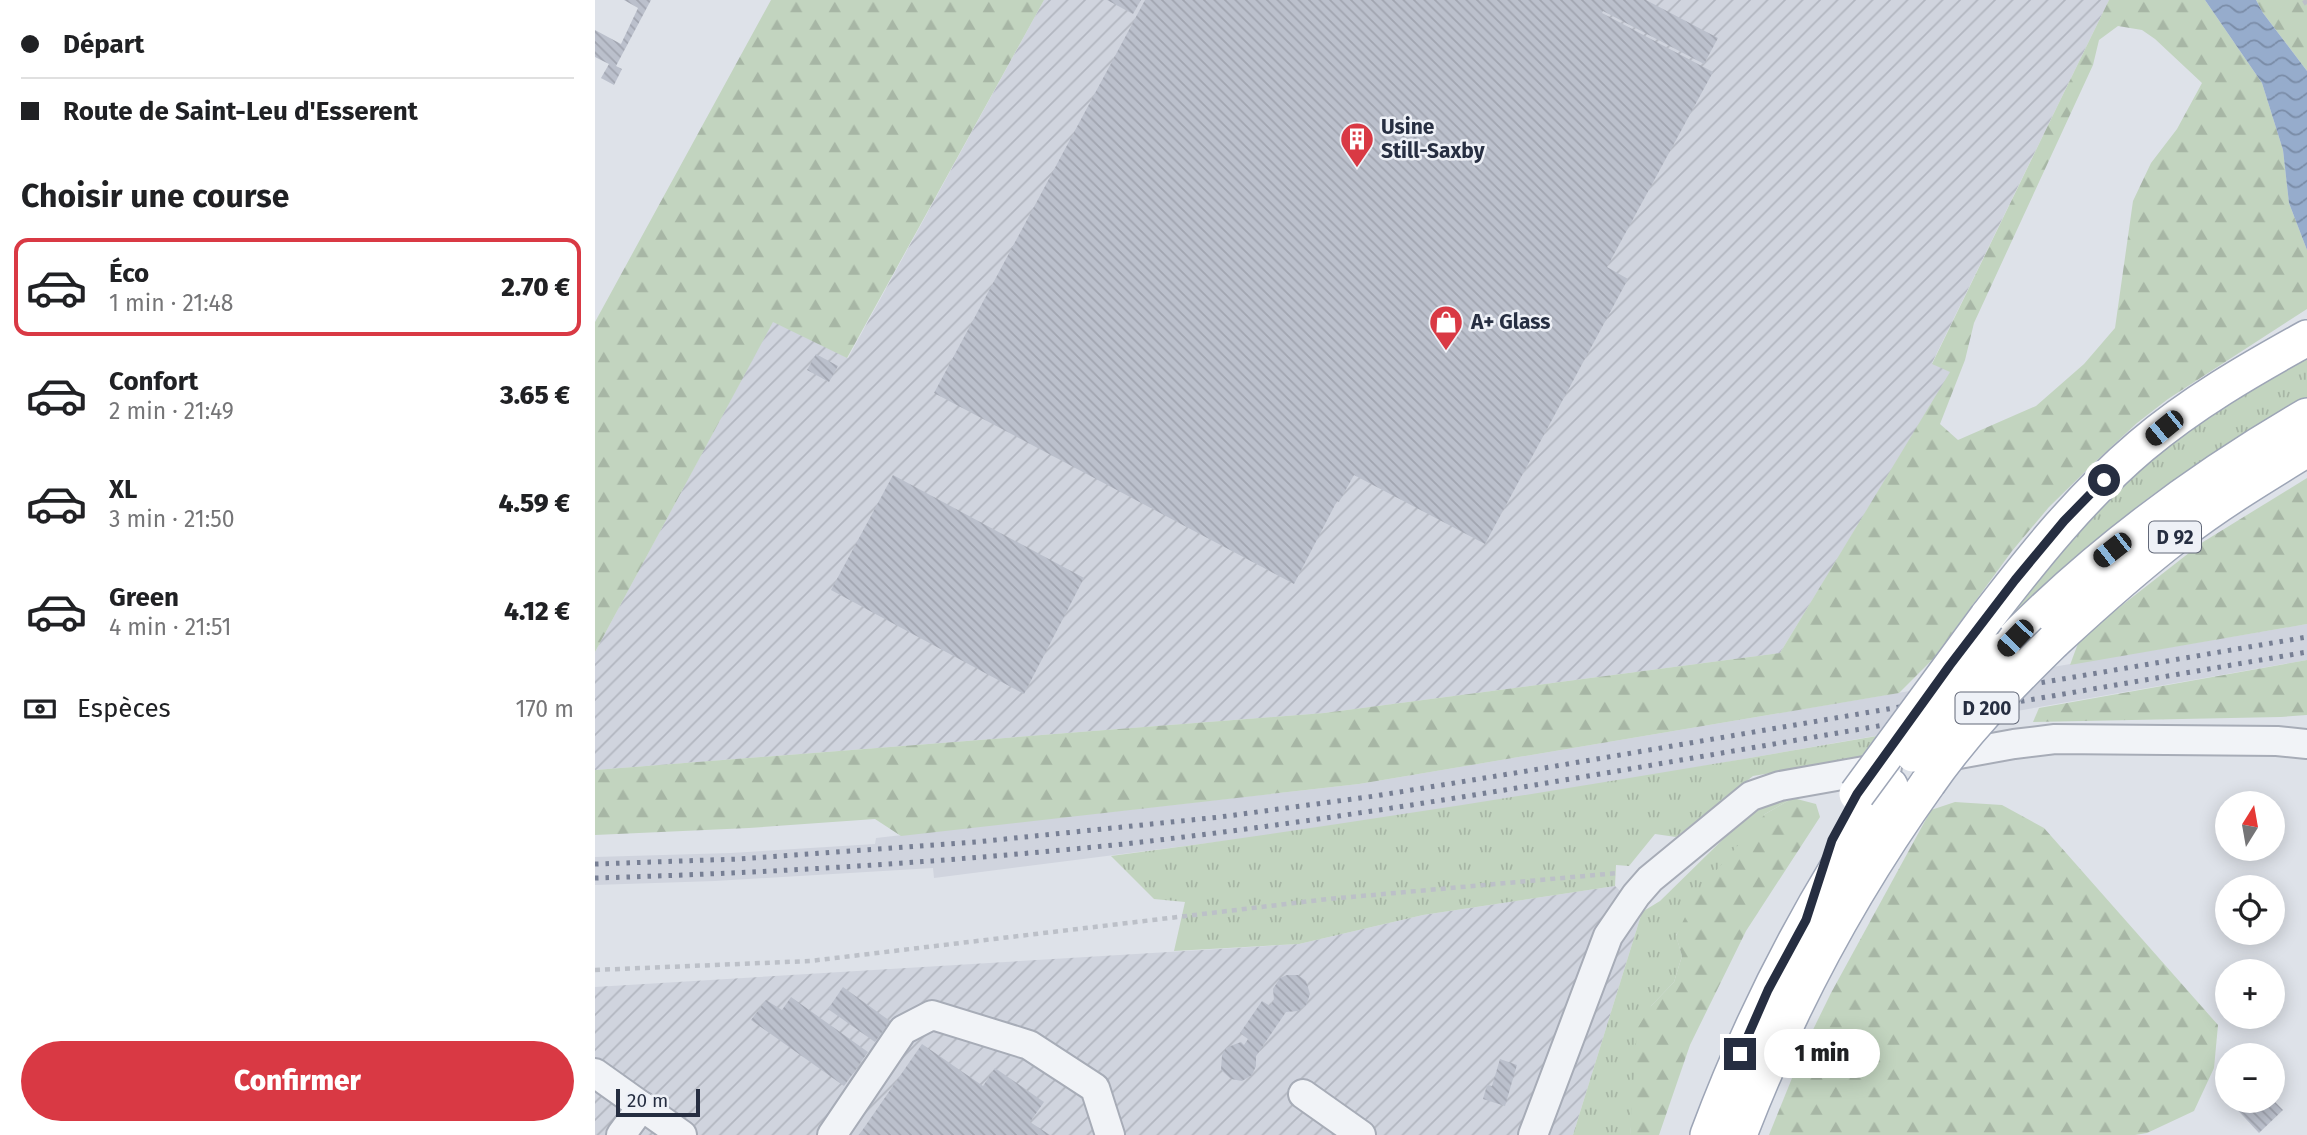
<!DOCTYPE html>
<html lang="fr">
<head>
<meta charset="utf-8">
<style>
	body { margin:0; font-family:"Fira Sans",sans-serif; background:#f2f2f2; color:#202124; height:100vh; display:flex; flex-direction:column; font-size:26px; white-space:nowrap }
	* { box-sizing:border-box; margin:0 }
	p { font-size:23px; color:#757577 }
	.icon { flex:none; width:38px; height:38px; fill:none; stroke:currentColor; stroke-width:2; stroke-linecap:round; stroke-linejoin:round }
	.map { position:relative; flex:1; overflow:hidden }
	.sheet { display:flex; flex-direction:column; background:#fff; width:595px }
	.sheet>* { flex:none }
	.hud { display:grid; align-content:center; height:154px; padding:0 21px; background:#fff }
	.needle { width:46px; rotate:11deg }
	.tools { position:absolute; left:1620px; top:791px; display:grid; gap:14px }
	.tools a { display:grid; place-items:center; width:70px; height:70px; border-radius:50%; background:#fff; box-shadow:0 4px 18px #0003; font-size:35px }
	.scale { position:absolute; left:21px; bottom:18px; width:84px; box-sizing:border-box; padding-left:7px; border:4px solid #262e41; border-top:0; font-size:19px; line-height:24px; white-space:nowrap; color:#262e41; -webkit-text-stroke:5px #eef1f7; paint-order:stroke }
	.end { position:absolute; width:32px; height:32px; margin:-16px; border:9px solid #262e41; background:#fff; box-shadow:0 0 0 4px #fff }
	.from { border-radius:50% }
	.bubble { position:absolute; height:49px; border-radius:24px; background:#fff; box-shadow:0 4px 18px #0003; font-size:23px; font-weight:800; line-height:49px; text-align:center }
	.car { position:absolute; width:21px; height:42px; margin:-21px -10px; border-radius:9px; box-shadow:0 0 5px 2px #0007; background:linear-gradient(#222 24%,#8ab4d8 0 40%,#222 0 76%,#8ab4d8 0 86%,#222 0) }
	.hud b { display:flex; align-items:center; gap:24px; height:66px; font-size:26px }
	.hud b+b { border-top:2px solid #e0e0e0 }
	.hud i { width:18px; height:18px; background:#202124 }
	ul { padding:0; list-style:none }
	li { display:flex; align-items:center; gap:21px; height:98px; margin:0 14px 10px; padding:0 7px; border:4px solid transparent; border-radius:14px }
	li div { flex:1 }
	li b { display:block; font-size:26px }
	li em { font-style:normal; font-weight:800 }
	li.current { border-color:#d93944 }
	li>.icon { width:63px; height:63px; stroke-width:1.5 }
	h2 { padding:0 21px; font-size:32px; line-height:84px }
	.pay { display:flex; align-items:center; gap:18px; height:77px; padding:0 21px; font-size:26px }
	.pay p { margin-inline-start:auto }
	.cta { display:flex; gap:14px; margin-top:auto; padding:14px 21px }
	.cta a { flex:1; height:80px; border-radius:42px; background:#d93944; color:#fff; font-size:28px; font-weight:800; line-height:80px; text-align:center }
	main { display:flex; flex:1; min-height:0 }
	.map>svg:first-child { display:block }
	.built { fill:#d0d4de }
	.industrial { fill:url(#industrial-furrows) }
	.grass { fill:url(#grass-tufts) }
	.forest { fill:url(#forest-firs); fill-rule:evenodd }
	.water { fill:url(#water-waves) }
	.building { fill:url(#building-back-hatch) }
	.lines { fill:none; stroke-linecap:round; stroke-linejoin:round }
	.minor-casing { stroke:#a7acb7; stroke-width:32 }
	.major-casing { stroke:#9da5b6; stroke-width:38 }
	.path { stroke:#bcc0c8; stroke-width:4.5; stroke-dasharray:5 5; stroke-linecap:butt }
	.minor { stroke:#f1f3f7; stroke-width:28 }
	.major { stroke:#fff; stroke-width:35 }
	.rail { stroke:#777f94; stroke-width:5; stroke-dasharray:3.5 7; stroke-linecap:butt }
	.major-bridge-casing { stroke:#9da5b6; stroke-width:38; stroke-linecap:butt }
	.major-bridge { stroke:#fff; stroke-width:35 }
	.route { stroke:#262e41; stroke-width:9 }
	.labels { text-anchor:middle; stroke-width:5; stroke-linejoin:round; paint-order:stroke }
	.shield { fill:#eef1f7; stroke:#626878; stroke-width:2 }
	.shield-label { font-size:19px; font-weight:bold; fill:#262e41 }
	.poi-label { font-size:21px; font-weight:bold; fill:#262e41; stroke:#eef1f7; text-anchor:start }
</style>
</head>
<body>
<main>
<section class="sheet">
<div class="hud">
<b><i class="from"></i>Départ</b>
<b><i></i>Route de Saint-Leu d'Esserent</b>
</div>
<h2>Choisir une course</h2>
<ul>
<li class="current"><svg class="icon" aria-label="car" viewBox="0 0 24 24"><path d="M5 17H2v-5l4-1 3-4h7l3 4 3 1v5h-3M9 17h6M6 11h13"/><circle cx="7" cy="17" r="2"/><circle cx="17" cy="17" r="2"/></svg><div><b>Éco</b><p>1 min · 21:48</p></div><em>2.70 €</em></li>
<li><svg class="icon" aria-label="car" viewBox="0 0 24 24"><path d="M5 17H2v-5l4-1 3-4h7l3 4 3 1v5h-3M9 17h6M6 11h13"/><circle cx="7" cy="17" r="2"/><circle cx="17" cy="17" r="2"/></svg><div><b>Confort</b><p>2 min · 21:49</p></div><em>3.65 €</em></li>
<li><svg class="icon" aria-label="car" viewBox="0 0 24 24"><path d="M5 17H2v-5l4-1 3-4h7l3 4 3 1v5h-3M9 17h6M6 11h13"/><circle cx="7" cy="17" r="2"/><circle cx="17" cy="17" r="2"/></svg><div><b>XL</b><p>3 min · 21:50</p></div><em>4.59 €</em></li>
<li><svg class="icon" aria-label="car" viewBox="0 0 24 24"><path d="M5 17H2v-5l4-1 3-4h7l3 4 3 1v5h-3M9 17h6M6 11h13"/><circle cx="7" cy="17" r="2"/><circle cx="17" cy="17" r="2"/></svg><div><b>Green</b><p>4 min · 21:51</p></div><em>4.12 €</em></li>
</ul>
<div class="pay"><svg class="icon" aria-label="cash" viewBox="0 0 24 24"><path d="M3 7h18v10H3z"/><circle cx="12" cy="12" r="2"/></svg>Espèces<p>170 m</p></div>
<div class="cta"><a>Confirmer</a></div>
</section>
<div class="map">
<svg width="1712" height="1135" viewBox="0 0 1712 1135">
	<defs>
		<pattern id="industrial-furrows" width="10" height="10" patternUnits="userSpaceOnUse" patternTransform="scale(1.75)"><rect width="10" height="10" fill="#d0d4de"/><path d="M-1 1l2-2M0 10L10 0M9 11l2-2" fill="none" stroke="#b2b6c0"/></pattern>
		<pattern id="grass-tufts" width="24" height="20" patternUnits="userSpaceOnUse" patternTransform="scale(1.75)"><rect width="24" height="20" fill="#c2d4bf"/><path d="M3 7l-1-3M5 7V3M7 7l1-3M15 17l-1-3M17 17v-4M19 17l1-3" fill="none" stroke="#a7b6a5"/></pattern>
		<pattern id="forest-firs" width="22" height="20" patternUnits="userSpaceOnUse" patternTransform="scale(1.75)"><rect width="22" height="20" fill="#c2d4bf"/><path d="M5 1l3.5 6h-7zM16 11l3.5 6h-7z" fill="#a7b6a5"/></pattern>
		<pattern id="water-waves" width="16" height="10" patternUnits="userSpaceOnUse" patternTransform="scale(1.75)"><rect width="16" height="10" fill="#96accc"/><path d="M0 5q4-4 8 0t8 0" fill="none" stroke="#7a8ca7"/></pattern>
		<pattern id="building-back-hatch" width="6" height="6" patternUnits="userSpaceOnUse" patternTransform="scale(1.75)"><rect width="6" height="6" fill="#bbc0cc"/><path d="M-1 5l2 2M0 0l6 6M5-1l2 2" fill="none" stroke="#a1a5b0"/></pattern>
	</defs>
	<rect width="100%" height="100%" fill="#dee2e9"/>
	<!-- built -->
	<polygon class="built" points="1712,624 1712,660 984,788 669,836 339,878 338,868 120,881 0,885 0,857 136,853 280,844 281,838 764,784"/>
	<!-- industrial -->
	<g class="industrial">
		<polygon points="449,0 1514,0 1337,363 1356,372 1185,653 729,713 0,770 0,652 178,321 253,358"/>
		<polygon points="1020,886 1047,912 978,1135 0,1135 0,987 704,944 828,915"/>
	</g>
	<!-- grass -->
	<g class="grass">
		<path d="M1712,350V398C1649,434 1585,471 1529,517C1490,548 1454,583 1418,617L1409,610L1547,458Z"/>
		<path d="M1282,736L1265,758L1158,776L1081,837L1060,834L1034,866L1021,865L1020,886L828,915L704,944L579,951L590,902L559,899L516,856C773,822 1028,780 1282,736Z"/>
		<polygon points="1198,798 1170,814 1081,935 1087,956 1079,982 1056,1006 1039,1102 1035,1135 978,1135 1047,912 1065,901 1165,803"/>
	</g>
	<!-- forest -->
	<g class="forest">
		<polygon points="176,0 449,0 252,358 178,322 0,652 0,322"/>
		<path d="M1514,0H1610L1667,83L1688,150L1694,203L1712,250V309L1573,399L1542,423L1500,462L1454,507L1417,551L1338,659L1304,693L764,784L306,836L280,819L154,828L0,835V770L729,713L1185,653L1355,372L1337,364ZM1523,26L1547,30L1560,39L1607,83L1582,129L1556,163L1538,201L1520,328L1489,364L1441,406L1363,440L1345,424L1370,360L1379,323L1498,65L1504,40Z"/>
		<polygon points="1661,0 1712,0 1712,71 1668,13"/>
		<polygon points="1712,478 1712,624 1475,665 1485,638 1608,542"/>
		<polygon points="1712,660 1712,715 1686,717 1438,722 1444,708"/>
		<polygon points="1198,798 1221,804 1225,817 1151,931 1095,1045 1064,1135 1035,1135 1042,1029 1056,1006 1079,982 1087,956 1081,936 1101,894 1170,814"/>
		<polygon points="1360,802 1407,805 1449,828 1623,1025 1619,1068 1599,1111 1552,1133 1540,1135 1174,1135 1210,1046 1236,993 1336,810"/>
	</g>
	<!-- water -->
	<polygon class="water" points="1610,0 1661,0 1668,13 1712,71 1712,250 1694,203 1688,150 1667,83"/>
	<!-- building -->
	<g class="building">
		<polygon points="29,0 56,0 21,66 27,69 19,85 6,78 14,64 0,57 0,30 26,44 43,8"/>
		<polygon points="512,0 546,0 538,14"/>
		<polygon points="550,0 1051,0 1123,38 1109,64 1008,11 1007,13 1118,72 1012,267 1033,279 890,544 759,475 744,502 742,501 699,584 339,393"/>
		<polygon points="221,354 243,366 234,382 212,370"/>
		<polygon points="298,475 489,578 429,694 236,590"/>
		<polygon points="692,975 703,975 711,981 715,994 711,1005 703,1011 691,1012 661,1056 661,1066 657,1075 647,1081 636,1079 626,1070 627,1055 631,1048 638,1045 646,1042 649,1045 653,1039 645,1033 667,1001 675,1006 679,1000 678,989 685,978"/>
		<polygon points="248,987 295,1021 280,1042 233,1009"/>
		<polygon points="196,997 273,1052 249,1086 156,1020 171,1000 187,1010"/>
		<polygon points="327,1044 388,1086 400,1068 449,1102 435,1122 455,1135 264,1135"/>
		<polygon points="905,1059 922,1065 910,1106 888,1099 892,1085 897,1086"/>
		<polygon points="1639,1101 1679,1101 1688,1110 1664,1133 1636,1103"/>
	</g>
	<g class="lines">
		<!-- minor casing -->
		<g class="minor-casing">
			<g id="minor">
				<polyline points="1342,758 1419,744 1460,739 1682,741 1712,744"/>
				<polyline points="0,1073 87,1135"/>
				<polyline points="708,1094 766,1135"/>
				<polyline points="26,1135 47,1106"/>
				<polyline points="237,1135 308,1030 337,1015 434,1045 500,1088 515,1135"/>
				<polyline points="938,1135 1013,936 1041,895 1055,879 1156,796 1185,786 1292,767"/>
			</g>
		</g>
		<!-- major casing -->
		<g class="major-casing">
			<g id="major">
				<path d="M1392,617C1439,556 1487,496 1546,446C1597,403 1654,370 1712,338"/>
				<path d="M1459,641C1499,604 1539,568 1582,535C1623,503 1668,476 1712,449"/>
				<path d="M1407,651C1497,558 1600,481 1712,416"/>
				<path d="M1113,1135C1160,1009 1219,897 1295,786"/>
				<path d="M1144,1135C1192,1010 1255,892 1333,783"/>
			</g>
		</g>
		<!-- path -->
		<g class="path">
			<polyline points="1709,0 1712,5"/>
			<polyline points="0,970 215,961 733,899 1023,873"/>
		</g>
		<!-- minor -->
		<use href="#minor" class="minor"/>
		<!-- major -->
		<use href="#major" class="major"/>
		<!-- rail -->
		<g class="rail">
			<polyline points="0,864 144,859 381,842 625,817 780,796 926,772 1712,637"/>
			<path d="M0,878C177,873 353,862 529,844C727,822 925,788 1121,754C1318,720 1515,686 1712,652"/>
		</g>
		<!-- major-bridge casing -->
		<g class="major-bridge-casing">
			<g id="major-bridge">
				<polyline points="1318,754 1365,696 1407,651"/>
				<path d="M1333,783C1370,730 1413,686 1459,641"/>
				<polyline points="1262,794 1392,617"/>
			</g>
		</g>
		<!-- major-bridge -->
		<use href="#major-bridge" class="major-bridge"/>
	</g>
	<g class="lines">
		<!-- route -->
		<polyline class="route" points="1145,1054 1173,990 1211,920 1237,840 1262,794 1355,665 1420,580 1469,521 1509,480"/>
	</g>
	<!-- icons -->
	<defs>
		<g id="building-pin" transform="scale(1.75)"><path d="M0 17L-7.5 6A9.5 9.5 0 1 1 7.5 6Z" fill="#d93944" stroke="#eef1f7"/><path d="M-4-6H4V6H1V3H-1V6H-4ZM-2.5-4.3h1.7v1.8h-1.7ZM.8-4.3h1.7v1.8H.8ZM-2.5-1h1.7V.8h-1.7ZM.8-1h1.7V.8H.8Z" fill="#fff"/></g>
		<g id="shop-pin" transform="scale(1.75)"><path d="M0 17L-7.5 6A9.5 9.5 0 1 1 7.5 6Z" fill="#d93944" stroke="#eef1f7"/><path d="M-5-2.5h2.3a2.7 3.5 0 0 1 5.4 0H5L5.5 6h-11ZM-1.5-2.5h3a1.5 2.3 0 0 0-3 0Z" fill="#fff"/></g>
	</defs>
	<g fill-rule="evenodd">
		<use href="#building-pin" x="762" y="139"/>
		<use href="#shop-pin" x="851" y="322"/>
	</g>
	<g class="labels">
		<!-- shield labels -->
		<g class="shield">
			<rect x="1554" y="521.5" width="52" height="31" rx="5"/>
			<rect x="1360.5" y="692.5" width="63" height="31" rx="5"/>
		</g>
		<g class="shield-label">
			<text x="1580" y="544">D 92</text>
			<text x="1392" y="715">D 200</text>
		</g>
		<!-- poi labels -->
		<g class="poi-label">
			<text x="786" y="134">Usine<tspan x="786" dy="24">Still-Saxby</tspan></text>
			<text x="876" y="329">A+ Glass</text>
		</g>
	</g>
</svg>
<div class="tools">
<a><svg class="needle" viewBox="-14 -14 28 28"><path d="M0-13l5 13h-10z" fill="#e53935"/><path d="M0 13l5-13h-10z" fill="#757577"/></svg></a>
<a><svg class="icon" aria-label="locate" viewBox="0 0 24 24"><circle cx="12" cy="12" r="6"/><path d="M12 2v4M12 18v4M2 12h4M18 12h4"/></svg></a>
<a>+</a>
<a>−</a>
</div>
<div class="scale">20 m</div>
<i class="end from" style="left:1509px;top:480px"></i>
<i class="end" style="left:1145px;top:1054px"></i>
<div class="bubble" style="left:1169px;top:1029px;width:116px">1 min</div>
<i class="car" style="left:1569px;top:428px;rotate:231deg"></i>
<i class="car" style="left:1517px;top:550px;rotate:232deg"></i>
<i class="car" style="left:1420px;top:638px;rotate:224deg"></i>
</div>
</main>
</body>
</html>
